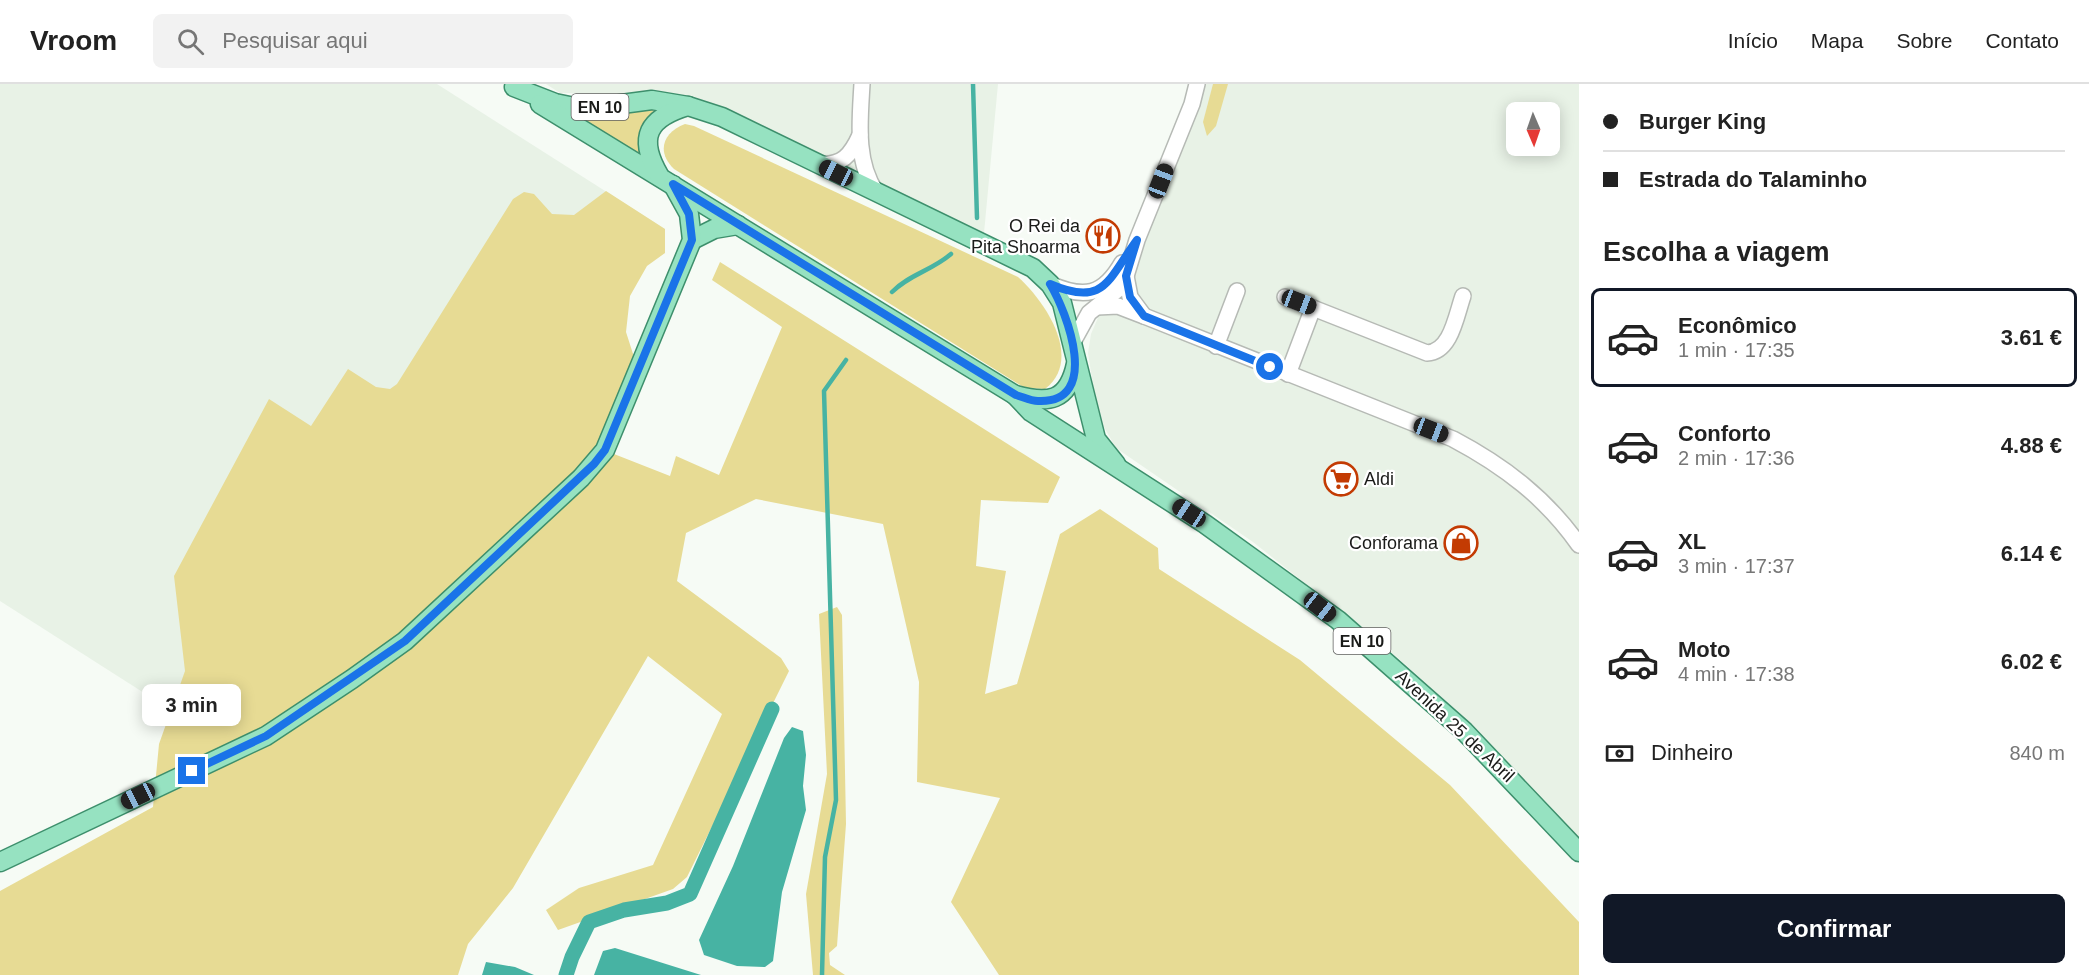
<!DOCTYPE html>
<html lang="pt">
<head>
<meta charset="utf-8">
<style>
	body { margin:0; font-family:Arial,sans-serif; background:#f2f2f2; color:#222; height:100vh; display:flex; flex-direction:column; font-size:22px; white-space:nowrap }
	* { box-sizing:border-box; margin:0 }
	p { font-size:20px; color:#767676 }
	.icon { flex:none; width:33px; height:33px; fill:none; stroke:currentColor; stroke-width:2; stroke-linecap:round; stroke-linejoin:round }
	.map { position:relative; flex:1; overflow:hidden }
	.sheet { display:flex; flex-direction:column; background:#fff; width:510px }
	.sheet>* { flex:none }
	.guide { display:grid; align-content:center; height:132px; padding:0 24px; background:#fff }
	.needle { width:39px; rotate:178deg }
	.buttons { position:absolute; left:1506px; top:18px; display:grid; gap:12px }
	.buttons a { display:grid; place-items:center; width:54px; height:54px; border-radius:9px; background:#fff; box-shadow:0 3px 15px #0003; font-size:30px }
	.end { position:absolute; width:27px; height:27px; margin:-14px; border:8px solid #1a73e8; background:#fff; box-shadow:0 0 0 3px #fff }
	.from { border-radius:50% }
	.bubble { position:absolute; height:42px; border-radius:9px; background:#fff; box-shadow:0 3px 15px #0003; font-size:20px; font-weight:600; line-height:42px; text-align:center }
	.car { position:absolute; width:18px; height:36px; margin:-18px -9px; border-radius:8px; box-shadow:0 0 4px 2px #0007; background:linear-gradient(#222 24%,#8ab4d8 0 40%,#222 0 76%,#8ab4d8 0 86%,#222 0) }
	.guide b { display:flex; align-items:center; gap:21px; height:57px; font-size:22px }
	.guide b+b { border-top:2px solid #e0e0e0 }
	.guide i { width:15px; height:15px; background:#222 }
	ul { padding:0; list-style:none }
	li { display:flex; align-items:center; gap:18px; height:99px; margin:0 12px 9px; padding:0 12px; border:3px solid transparent; border-radius:9px }
	li div { flex:1 }
	li b { display:block; font-size:22px }
	li em { font-style:normal; font-weight:600 }
	li.selected { border-color:#111827 }
	li>.icon { width:54px; height:54px; stroke-width:1.5 }
	h2 { padding:0 24px; font-size:27px; line-height:72px }
	.pay { display:flex; align-items:center; gap:15px; height:66px; padding:0 24px; font-size:22px }
	.pay p { margin-inline-start:auto }
	.cta { display:flex; gap:12px; margin-top:auto; padding:12px 24px }
	.cta a { flex:1; height:69px; border-radius:9px; background:#111827; color:#fff; font-size:24px; font-weight:600; line-height:69px; text-align:center }
	header { display:flex; align-items:center; gap:36px; box-sizing:border-box; height:84px; padding:0 30px; background:#fff; border-bottom:2px solid #e0e0e0 }
	header strong { font-size:28px }
	nav { display:flex; gap:33px; margin-inline-start:auto; font-size:21px }
	.search { width:420px; height:54px; background:#f2f2f2; display:flex; align-items:center; gap:15px; box-sizing:border-box; padding:0 21px; border-radius:9px; color:#767676; font-size:22px }
	main { display:flex; flex:1; min-height:0 }
	.map>svg:first-child { display:block }
	.built { fill:#e8f2e6; fill-rule:evenodd }
	.green { fill:#e7db94 }
	.water { fill:#47b3a3 }
	.lines { fill:none; stroke-linecap:round; stroke-linejoin:round }
	.stream { stroke:#47b3a3; stroke-width:4.5 }
	.canal { stroke:#47b3a3; stroke-width:15 }
	.minor-casing { stroke:#b6bab5; stroke-width:18 }
	.major-casing { stroke:#3d8f6c; stroke-width:21 }
	.minor { stroke:#fff; stroke-width:15 }
	.major { stroke:#96e2c1; stroke-width:18 }
	.route { stroke:#1a73e8; stroke-width:8 }
	.labels { text-anchor:middle; stroke-width:4.5; stroke-linejoin:round; paint-order:stroke }
	.shield { fill:#fff; stroke:#5f5f5e; stroke-width:1.5 }
	.shield-label { font-size:16px; font-weight:bold; fill:#1a1b19 }
	.poi-label { font-size:18px; fill:#1a1b19; stroke:#fff; text-anchor:end }
	.street-label { font-size:18px; fill:#1a1b19; stroke:#fff }
</style>
</head>
<body>
<header>
<strong>Vroom</strong>
<div class="search"><svg class="icon" aria-label="search" viewBox="0 0 24 24"><circle cx="10" cy="10" r="6"/><path d="M15 15l6 6"/></svg>Pesquisar aqui</div>
<nav><a>Início</a><a>Mapa</a><a>Sobre</a><a>Contato</a></nav>
</header>
<main>
<div class="map">
<svg width="1579" height="891" viewBox="0 0 1579 891">
	<rect width="100%" height="100%" fill="#f6fbf5"/>
	<!-- built -->
	<g class="built">
		<polygon points="0,0 437,0 665,145 188,637 0,517"/>
		<polygon points="546,0 998,0 984,149 684,11 560,9"/>
		<path d="M1198,0H1579V758L1457,627L1389,566L1253,458L1116,364L1104,343L1093,301L1088,269L1091,250ZM1516,28H1550V62H1516Z"/>
	</g>
	<!-- green -->
	<g class="green">
		<polygon points="1213,0 1228,0 1216,42 1207,52 1203,38"/>
		<path d="M658,22C643,37 639,53 642,73L572,31Z"/>
		<path d="M685,40L694,42L1018,193C1045,217 1084,275 1045,305L1025,304L674,85C656,68 663,48 685,40Z"/>
		<polygon points="606,107 665,145 665,169 647,182 630,212 626,248 634,273 600,359 614,370 670,392 676,372 719,391 782,243 712,196 720,178 1060,393 1048,419 981,416 976,482 1006,487 985,610 1017,600 1060,450 1100,425 1158,464 1159,485 1300,576 1450,701 1579,838 1579,891 999,891 951,818 1000,714 917,698 919,598 883,440 756,415 686,449 677,497 781,574 789,587 687,793 673,805 558,846 546,826 579,804 653,781 722,630 648,572 513,804 468,860 458,891 0,891 0,807 153,723 159,660 185,587 174,492 269,315 311,342 348,285 376,303 390,305 397,300 513,115 524,108 534,110 552,130 574,131"/>
		<polygon points="837,523 842,531 846,740 837,862 829,869 830,881 845,891 813,891 806,810 827,690 819,530"/>
	</g>
	<!-- water -->
	<g class="water">
		<polygon points="792,643 803,647 806,671 803,702 806,726 782,808 773,877 765,883 737,882 704,871 699,856 733,782 784,654"/>
		<polygon points="615,864 701,891 594,891 603,867"/>
		<polygon points="486,878 515,883 534,891 482,891"/>
	</g>
	<g class="lines">
		<!-- stream -->
		<g class="stream">
			<polyline points="973,0 977,134"/>
			<path d="M892,208C910,190 931,187 951,170"/>
			<polyline points="822,891 825,773 836,716 824,307 846,276"/>
		</g>
		<!-- canal -->
		<polyline class="canal" points="566,891 572,873 589,838 624,826 667,819 690,810 772,625"/>
		<!-- minor casing -->
		<g class="minor-casing">
			<g id="minor">
				<path d="M862,0C860,36 855,77 876,108"/>
				<path d="M819,80C842,82 851,71 860,51"/>
				<path d="M1050,200C1084,215 1103,212 1122,179"/>
				<path d="M1285,213L1427,269C1451,268 1456,232 1463,212"/>
				<polyline points="1097,223 1118,222 1144,232 1130,213 1126,192"/>
				<path d="M1144,232L1453,355C1504,382 1546,414 1579,461"/>
				<polyline points="1073,258 1089,229 1116,207 1126,192 1137,156 1192,20 1197,0"/>
				<polyline points="1216,262 1237,207"/>
				<polyline points="1288,290 1313,224"/>
			</g>
		</g>
		<!-- major casing -->
		<g class="major-casing">
			<g id="major">
				<polyline points="514,3 555,19 584,25 652,16 688,22 722,33 1033,184 1050,200 1062,219 1096,355 1116,380"/>
				<path d="M540,20L1015,311C1048,320 1068,318 1076,280"/>
				<path d="M659,91C637,53 648,34 688,22"/>
				<polyline points="692,156 714,145 738,141"/>
				<polyline points="1015,311 1031,328 1205,440 1338,536 1464,647 1579,768"/>
				<polyline points="0,778 266,652 352,595 405,557 581,394 605,366 692,156 689,130 673,101"/>
			</g>
		</g>
		<!-- minor -->
		<use href="#minor" class="minor"/>
		<!-- major -->
		<use href="#major" class="major"/>
	</g>
	<g class="lines">
		<!-- route -->
		<path class="route" d="M192,687L266,652L405,557L594,380L605,366L692,156L689,130L673,100L1016,311C1023,313 1031,317 1038,317C1102,320 1067,228 1050,200C1105,224 1108,195 1137,156L1126,192L1130,213L1144,232L1270,283"/>
	</g>
	<!-- icons -->
	<defs>
		<g id="restaurant-ring" transform="scale(1.725)"><circle r="9.5" fill="#fff" stroke="#c33b03" stroke-width="1.5"/><path d="M-5-6h1v4h1v-4h1v4h1v-4h1v5L-1.5 .5V6h-2V.5L-5-1ZM5-6V6H3V1.5H1.5Q1.5-4 5-6Z" fill="#c33b03"/></g>
		<g id="supermarket-ring" transform="scale(1.725)"><circle r="9.5" fill="#fff" stroke="#c33b03" stroke-width="1.5"/><path d="M-6-5.5h2.5l.6 2H6L4.5 2H-2.5L-4.4-4H-6ZM-1.5 3.2a1.3 1.3 0 1 0 .1 0ZM3 3.2a1.3 1.3 0 1 0 .1 0Z" fill="#c33b03"/></g>
		<g id="shop-ring" transform="scale(1.725)"><circle r="9.5" fill="#fff" stroke="#c33b03" stroke-width="1.5"/><path d="M-5-2.5h2.3a2.7 3.5 0 0 1 5.4 0H5L5.5 6h-11ZM-1.5-2.5h3a1.5 2.3 0 0 0-3 0Z" fill="#c33b03"/></g>
	</defs>
	<g fill-rule="evenodd">
		<use href="#restaurant-ring" x="1103" y="152"/>
		<use href="#supermarket-ring" x="1341" y="395"/>
		<use href="#shop-ring" x="1461" y="459"/>
	</g>
	<g class="labels">
		<!-- shield labels -->
		<g class="shield">
			<rect x="571.5" y="10" width="57" height="26" rx="4.5"/>
			<rect x="1333.5" y="544" width="57" height="26" rx="4.5"/>
		</g>
		<g class="shield-label">
			<text x="600" y="29">EN 10</text>
			<text x="1362" y="563">EN 10</text>
		</g>
		<!-- poi labels -->
		<g class="poi-label">
			<text x="1080" y="148">O Rei da<tspan x="1080" dy="21">Pita Shoarma</tspan></text>
			<text x="1364" y="401" text-anchor="start">Aldi</text>
			<text x="1438" y="465">Conforama</text>
		</g>
		<!-- street labels -->
		<g class="street-label">
			<text transform="translate(1455 642) rotate(43)" y="6">Avenida 25 de Abril</text>
		</g>
	</g>
</svg>
<div class="buttons">
<a><svg class="needle" viewBox="-14 -14 28 28"><path d="M0-13l5 13h-10z" fill="#e53935"/><path d="M0 13l5-13h-10z" fill="#767676"/></svg></a>
</div>
<i class="end from" style="left:1270px;top:283px"></i>
<i class="end" style="left:192px;top:687px"></i>
<div class="bubble" style="left:142px;top:600px;width:99px">3 min</div>
<i class="car" style="left:836px;top:89px;rotate:296deg"></i>
<i class="car" style="left:1161px;top:97px;rotate:21deg"></i>
<i class="car" style="left:1299px;top:218px;rotate:111deg"></i>
<i class="car" style="left:1431px;top:346px;rotate:111deg"></i>
<i class="car" style="left:1189px;top:429px;rotate:303deg"></i>
<i class="car" style="left:1320px;top:523px;rotate:128deg"></i>
<i class="car" style="left:138px;top:712px;rotate:244deg"></i>
</div>
<section class="sheet">
<div class="guide">
<b><i class="from"></i>Burger King</b>
<b><i></i>Estrada do Talaminho</b>
</div>
<h2>Escolha a viagem</h2>
<ul>
<li class="selected"><svg class="icon" aria-label="car" viewBox="0 0 24 24"><path d="M5 17H2v-5l4-1 3-4h7l3 4 3 1v5h-3M9 17h6M6 11h13"/><circle cx="7" cy="17" r="2"/><circle cx="17" cy="17" r="2"/></svg><div><b>Econômico</b><p>1 min · 17:35</p></div><em>3.61 €</em></li>
<li><svg class="icon" aria-label="car" viewBox="0 0 24 24"><path d="M5 17H2v-5l4-1 3-4h7l3 4 3 1v5h-3M9 17h6M6 11h13"/><circle cx="7" cy="17" r="2"/><circle cx="17" cy="17" r="2"/></svg><div><b>Conforto</b><p>2 min · 17:36</p></div><em>4.88 €</em></li>
<li><svg class="icon" aria-label="car" viewBox="0 0 24 24"><path d="M5 17H2v-5l4-1 3-4h7l3 4 3 1v5h-3M9 17h6M6 11h13"/><circle cx="7" cy="17" r="2"/><circle cx="17" cy="17" r="2"/></svg><div><b>XL</b><p>3 min · 17:37</p></div><em>6.14 €</em></li>
<li><svg class="icon" aria-label="car" viewBox="0 0 24 24"><path d="M5 17H2v-5l4-1 3-4h7l3 4 3 1v5h-3M9 17h6M6 11h13"/><circle cx="7" cy="17" r="2"/><circle cx="17" cy="17" r="2"/></svg><div><b>Moto</b><p>4 min · 17:38</p></div><em>6.02 €</em></li>
</ul>
<div class="pay"><svg class="icon" aria-label="cash" viewBox="0 0 24 24"><path d="M3 7h18v10H3z"/><circle cx="12" cy="12" r="2"/></svg>Dinheiro<p>840 m</p></div>
<div class="cta"><a>Confirmar</a></div>
</section>
</main>
</body>
</html>
